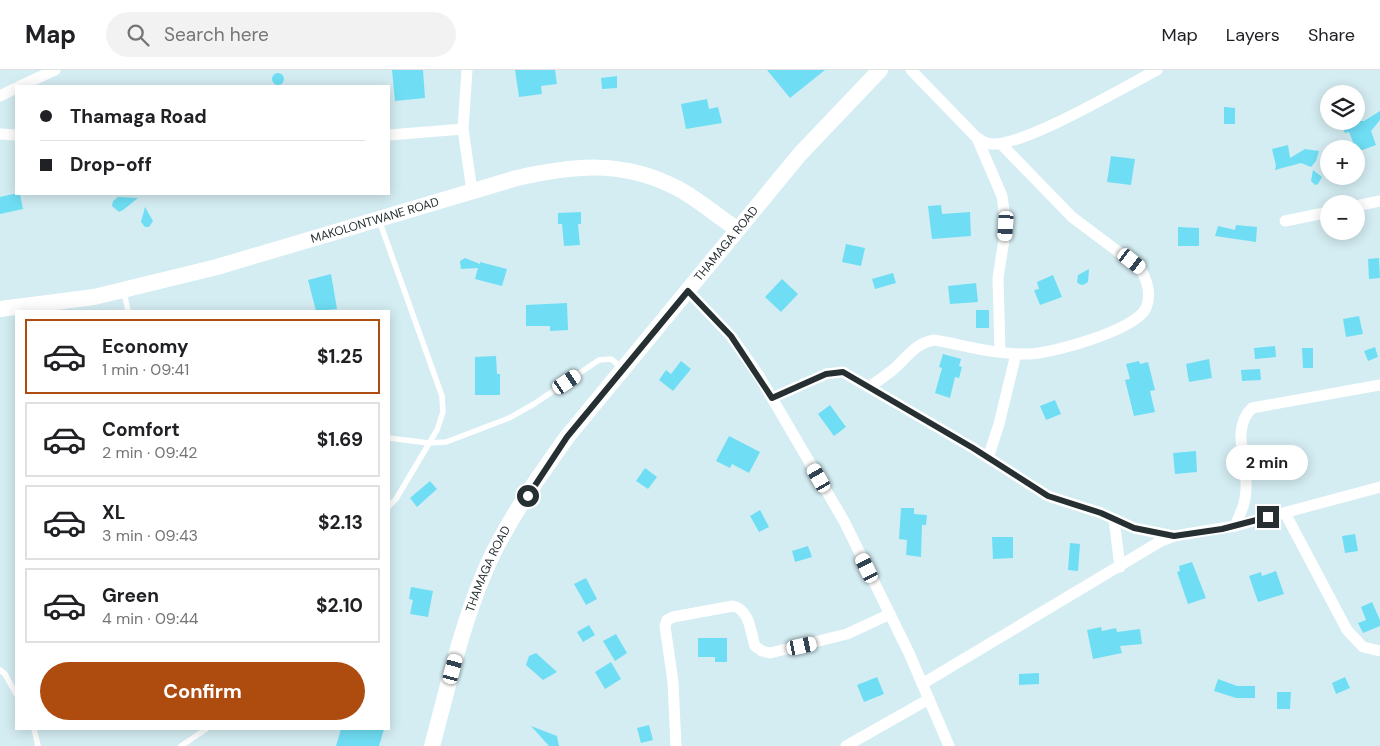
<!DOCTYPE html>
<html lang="en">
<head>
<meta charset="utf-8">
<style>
	body { margin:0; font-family:"DM Sans",sans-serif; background:#f2f2f2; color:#202124; height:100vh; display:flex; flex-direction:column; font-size:19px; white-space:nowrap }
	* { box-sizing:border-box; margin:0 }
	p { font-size:16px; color:#757577 }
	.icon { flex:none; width:28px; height:28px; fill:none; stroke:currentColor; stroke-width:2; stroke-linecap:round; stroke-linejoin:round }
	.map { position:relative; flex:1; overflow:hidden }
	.details { position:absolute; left:15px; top:240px; width:375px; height:420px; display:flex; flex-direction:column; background:#fff; border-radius:0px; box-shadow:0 2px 12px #0003 }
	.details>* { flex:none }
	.banner { position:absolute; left:15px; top:15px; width:375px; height:110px; border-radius:0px; box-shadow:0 2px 12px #0003; display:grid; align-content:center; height:110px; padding:0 25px; background:#fff }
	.buttons { position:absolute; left:1320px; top:15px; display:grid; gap:10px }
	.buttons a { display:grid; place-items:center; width:45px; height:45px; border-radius:50%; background:#fff; box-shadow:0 2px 12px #0003; font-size:25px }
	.end { position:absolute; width:22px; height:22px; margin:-11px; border:6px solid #262f31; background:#fff; box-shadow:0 0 0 2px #fff }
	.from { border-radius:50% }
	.bubble { position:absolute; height:35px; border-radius:18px; background:#fff; box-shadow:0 2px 12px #0003; font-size:16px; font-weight:700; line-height:35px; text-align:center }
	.car { position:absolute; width:15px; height:30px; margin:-15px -8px; border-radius:6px; box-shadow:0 0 4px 1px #0007; background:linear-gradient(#fff 24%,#345 0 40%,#fff 0 76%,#345 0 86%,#fff 0) }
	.banner b { display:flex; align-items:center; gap:18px; height:48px; font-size:19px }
	.banner b+b { border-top:1px solid #e0e0e0 }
	.banner i { width:12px; height:12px; background:#202124 }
	ul { padding:9px 0 0; list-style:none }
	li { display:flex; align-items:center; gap:15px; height:75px; margin:0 10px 8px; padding:0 15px; border:2px solid #e0e0e0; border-radius:0px }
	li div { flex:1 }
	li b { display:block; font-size:19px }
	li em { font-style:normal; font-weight:700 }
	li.active { border-color:#ae4c10 }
	li>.icon { width:45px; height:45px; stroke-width:1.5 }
	.cta { display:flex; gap:10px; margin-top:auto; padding:10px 25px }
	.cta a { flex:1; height:58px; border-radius:30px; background:#ae4c10; color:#fff; font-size:20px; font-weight:700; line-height:58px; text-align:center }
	header { display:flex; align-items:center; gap:30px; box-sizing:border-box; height:70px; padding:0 25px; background:#fff; border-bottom:1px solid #e0e0e0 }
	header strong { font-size:24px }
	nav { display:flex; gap:28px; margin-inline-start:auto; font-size:18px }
	.search { width:350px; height:45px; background:#f2f2f2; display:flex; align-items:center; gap:12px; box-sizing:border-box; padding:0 18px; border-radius:28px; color:#757577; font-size:19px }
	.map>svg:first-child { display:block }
	.building { fill:#6fdef4 }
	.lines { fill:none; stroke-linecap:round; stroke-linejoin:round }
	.lane { stroke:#fff; stroke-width:5.5 }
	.street { stroke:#fff; stroke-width:11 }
	.secondary { stroke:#fff; stroke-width:16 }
	.route { stroke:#262f31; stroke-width:6 }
	.labels { text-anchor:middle; stroke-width:4; stroke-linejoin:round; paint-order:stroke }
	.street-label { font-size:12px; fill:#262f31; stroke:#e5f9fd }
</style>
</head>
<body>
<header>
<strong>Map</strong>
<div class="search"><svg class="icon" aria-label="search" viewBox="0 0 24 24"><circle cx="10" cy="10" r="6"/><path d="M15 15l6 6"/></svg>Search here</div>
<nav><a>Map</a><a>Layers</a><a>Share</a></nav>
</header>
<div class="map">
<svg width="1380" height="676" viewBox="0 0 1380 676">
	<rect width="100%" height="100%" fill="#d4edf2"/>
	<!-- building -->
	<g class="building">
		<polygon points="392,0 423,0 425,28 395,31"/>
		<polygon points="515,0 555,0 557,14 541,16 542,24 519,27"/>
		<polygon points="767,0 825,0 790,28"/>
		<circle cx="278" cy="9" r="6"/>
		<polygon points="617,6 617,18 602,19 601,8"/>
		<polygon points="707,29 709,39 718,37 722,53 686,59 681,34"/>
		<polygon points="1224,37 1235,38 1235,54 1224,54"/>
		<polygon points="1380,41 1380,50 1371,61 1376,75 1357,82 1349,62 1345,63 1339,51 1364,51"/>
		<polygon points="1288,75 1290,88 1305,79 1319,81 1316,91 1311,97 1301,93 1275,100 1276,96 1272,79"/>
		<polygon points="1111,86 1135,89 1131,115 1107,112"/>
		<polygon points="1313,100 1322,107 1318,114 1315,115 1311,111"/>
		<polygon points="13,124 20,124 23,139 0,144 0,127"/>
		<polygon points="118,127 138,128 123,140 119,142 112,136 113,131"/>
		<polygon points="941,135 942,144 970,142 971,166 932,169 928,136"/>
		<polygon points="145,137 153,151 149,157 145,157 141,152"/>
		<polygon points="581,142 581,154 578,154 580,175 564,176 562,154 558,154 558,143"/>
		<polygon points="1236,155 1257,157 1256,172 1215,166 1218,156 1235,160"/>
		<polygon points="1178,157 1199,158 1199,176 1178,176"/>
		<polygon points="846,174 865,178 861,196 842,192"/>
		<polygon points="465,188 480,194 480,192 507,199 502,216 475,209 478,198 461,199 460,191"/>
		<polygon points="1379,188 1380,208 1369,209 1368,189"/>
		<polygon points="1089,199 1088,212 1083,215 1079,214 1077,212 1078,205"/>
		<polygon points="893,203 896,213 875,219 872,209"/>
		<polygon points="331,204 337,239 316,241 308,210"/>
		<polygon points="1053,205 1062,227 1040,235 1034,220 1039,219 1037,212"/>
		<polygon points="782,209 798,224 781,242 765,227"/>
		<polygon points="976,213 978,232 950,234 948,216"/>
		<polygon points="567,233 568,260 550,261 550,256 526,256 526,235"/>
		<rect x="976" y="240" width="13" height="18"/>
		<polygon points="1359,246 1363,264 1346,267 1343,249"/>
		<polygon points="1275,276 1276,287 1255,289 1254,278"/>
		<polygon points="1375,277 1378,287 1368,291 1364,281"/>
		<polygon points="1302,278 1313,278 1313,298 1303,298"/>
		<polygon points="943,284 961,289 959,296 962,297 959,308 955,307 950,328 935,323 942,298 939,297"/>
		<polygon points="496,286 497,304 500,304 500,325 475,325 475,287"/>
		<polygon points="1209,289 1212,308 1189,312 1186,294"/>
		<polygon points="681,291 691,299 673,321 659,310 666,300 671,304"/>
		<polygon points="1139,291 1140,294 1148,292 1155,320 1150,321 1155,342 1134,346 1125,310 1130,309 1126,294"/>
		<polygon points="1260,299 1261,310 1242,311 1241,300"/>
		<polygon points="1055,330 1061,344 1046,350 1040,336"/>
		<polygon points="830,335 846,357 834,366 818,344"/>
		<polygon points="729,366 760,382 749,403 732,394 730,398 716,391"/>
		<polygon points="1196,381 1197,402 1175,404 1173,383"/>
		<polygon points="645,398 657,407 648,419 636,411"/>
		<polygon points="430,411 437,419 417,437 410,428"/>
		<polygon points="901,438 914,438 914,444 927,445 926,455 922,455 921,487 906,485 907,470 899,469"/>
		<polygon points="760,440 769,457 759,462 750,446"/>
		<polygon points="1355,464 1358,481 1345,483 1342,466"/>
		<polygon points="992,467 1013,467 1013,488 993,489"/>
		<polygon points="1070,473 1080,474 1078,501 1068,500"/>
		<polygon points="808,476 812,487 795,492 792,481"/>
		<polygon points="1192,492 1206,528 1188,534 1177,502 1180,501 1179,496"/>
		<polygon points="1276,501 1284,524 1258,532 1249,506 1261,502 1262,506"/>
		<polygon points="586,508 597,529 586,535 574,514"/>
		<polygon points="411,517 433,521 428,547 410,544 413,530 409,529"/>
		<polygon points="1372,532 1380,550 1380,556 1363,563 1358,553 1366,550 1361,537"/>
		<polygon points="589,555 595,565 583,572 577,562"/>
		<polygon points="1101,557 1102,561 1116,558 1117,562 1140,559 1142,574 1120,576 1122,583 1093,589 1087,560"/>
		<polygon points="616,564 627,583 615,591 603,571"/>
		<polygon points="698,568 727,568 727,592 715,592 715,587 698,587"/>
		<polygon points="536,583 557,602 543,610 526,595 529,586"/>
		<polygon points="611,592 621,609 605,619 595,602"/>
		<polygon points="1039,603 1039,614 1019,615 1019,604"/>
		<polygon points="877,607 884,624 864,632 857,615"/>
		<polygon points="1345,607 1350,618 1336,624 1332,613"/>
		<polygon points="1218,609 1237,616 1255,616 1255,628 1236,628 1214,621"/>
		<polygon points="1277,622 1291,622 1290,639 1277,639"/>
		<polygon points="649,655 653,670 641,673 637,658"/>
		<polygon points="531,656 557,666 559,676 549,676"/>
		<polygon points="341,659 384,659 379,676 336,676"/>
	</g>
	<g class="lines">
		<!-- lane -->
		<g class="lane">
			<polyline points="379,150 442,326 443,342 437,360 396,429 389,436"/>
			<polyline points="124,222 128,241"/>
			<polyline points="389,368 428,373 446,372 462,366 509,348 534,334 599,290 611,289 622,298"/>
			<polyline points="0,600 5,604 16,624"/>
			<polyline points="34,659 38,676"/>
			<polyline points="181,676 206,659"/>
		</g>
		<!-- street -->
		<g class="street">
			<polyline points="467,0 463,59 472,121"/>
			<path d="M911,0L977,68C981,71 986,73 991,74C1023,77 1124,17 1157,0"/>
			<polyline points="20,16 55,0"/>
			<polyline points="0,26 16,18"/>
			<polyline points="0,64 16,65"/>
			<polyline points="389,65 463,59"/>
			<polyline points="977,68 1002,126 1006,157 998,208 1000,281"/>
			<polyline points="1356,136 1380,131"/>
			<polyline points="1285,151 1329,142"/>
			<polyline points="688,221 731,266 759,306 844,451 909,583 949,676"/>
			<path d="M869,317C878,311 887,305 895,298C908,286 916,273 934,270C964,275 997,285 1028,284C1051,284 1136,260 1146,238C1152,224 1147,210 1140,198L1072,147L1001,74"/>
			<polyline points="772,328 826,304 843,302 973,378 1048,426 1101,443 1134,458 1174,466"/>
			<polyline points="988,388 999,354 1016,284"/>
			<polyline points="1285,443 1347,560 1363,577 1380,581"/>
			<polyline points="1114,449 1120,497"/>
			<path d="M1235,456C1240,444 1246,433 1246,419C1248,393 1230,359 1252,338L1380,315"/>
			<polyline points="922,614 1161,471 1174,466 1235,456 1380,417"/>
			<path d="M676,676L673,612L665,556L667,550L673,547L733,536C750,540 750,561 755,576L762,581L770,583L847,564L890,544"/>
			<polyline points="846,676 929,629"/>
		</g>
		<!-- secondary -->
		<g class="secondary">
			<path id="s1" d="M0,239L94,227L217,197L517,108C574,95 623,90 677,118C698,129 717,146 737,159"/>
			<path id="s2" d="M432,676C448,617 461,557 485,501C505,454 537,409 567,367L800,84L880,0"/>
		</g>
	</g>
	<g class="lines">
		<!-- route -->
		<polyline class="route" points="528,426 567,367 688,221 731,266 772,328 826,304 843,302 973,378 1048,426 1101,443 1134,458 1174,466 1222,459 1268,447"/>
	</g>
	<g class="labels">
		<!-- street labels -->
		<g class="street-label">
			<text dy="4" stroke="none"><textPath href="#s1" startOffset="386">MAKOLONTWANE ROAD</textPath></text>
			<text dy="4" stroke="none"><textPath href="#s2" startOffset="591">THAMAGA ROAD</textPath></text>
			<text dy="4" stroke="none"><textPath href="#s2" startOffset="186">THAMAGA ROAD</textPath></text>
		</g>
	</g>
</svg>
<div class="buttons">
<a><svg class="icon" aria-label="layers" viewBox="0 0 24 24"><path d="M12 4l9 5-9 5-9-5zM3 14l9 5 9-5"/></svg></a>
<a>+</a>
<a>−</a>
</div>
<i class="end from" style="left:528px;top:426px"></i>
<i class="end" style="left:1268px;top:447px"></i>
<div class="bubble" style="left:1226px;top:375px;width:82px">2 min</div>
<i class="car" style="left:1006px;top:156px;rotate:184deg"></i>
<i class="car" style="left:1132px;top:191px;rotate:128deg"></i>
<i class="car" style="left:567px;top:312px;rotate:56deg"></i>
<i class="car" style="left:819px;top:408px;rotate:330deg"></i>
<i class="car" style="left:867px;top:498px;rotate:334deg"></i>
<i class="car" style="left:802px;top:576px;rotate:78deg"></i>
<i class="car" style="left:453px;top:599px;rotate:15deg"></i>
<div class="banner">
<b><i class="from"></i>Thamaga Road</b>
<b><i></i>Drop-off</b>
</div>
<section class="details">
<ul>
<li class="active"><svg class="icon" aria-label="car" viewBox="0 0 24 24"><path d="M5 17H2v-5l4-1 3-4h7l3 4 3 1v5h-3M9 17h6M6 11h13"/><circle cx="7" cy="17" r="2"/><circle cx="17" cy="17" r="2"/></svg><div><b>Economy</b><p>1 min · 09:41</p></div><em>$1.25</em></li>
<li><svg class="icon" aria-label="car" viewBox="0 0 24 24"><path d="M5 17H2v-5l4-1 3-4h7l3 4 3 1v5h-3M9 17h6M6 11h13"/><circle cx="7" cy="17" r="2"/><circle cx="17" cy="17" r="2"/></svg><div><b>Comfort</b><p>2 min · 09:42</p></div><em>$1.69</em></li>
<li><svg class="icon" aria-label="car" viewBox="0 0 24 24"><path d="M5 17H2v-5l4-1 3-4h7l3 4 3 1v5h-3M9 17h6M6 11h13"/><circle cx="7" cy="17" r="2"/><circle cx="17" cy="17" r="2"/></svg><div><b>XL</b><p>3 min · 09:43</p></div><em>$2.13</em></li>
<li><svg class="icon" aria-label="car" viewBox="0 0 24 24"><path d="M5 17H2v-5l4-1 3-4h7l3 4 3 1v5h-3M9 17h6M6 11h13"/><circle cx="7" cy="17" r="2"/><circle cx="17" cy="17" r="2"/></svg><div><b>Green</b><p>4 min · 09:44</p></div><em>$2.10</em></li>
</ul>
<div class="cta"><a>Confirm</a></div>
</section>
</div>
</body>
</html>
